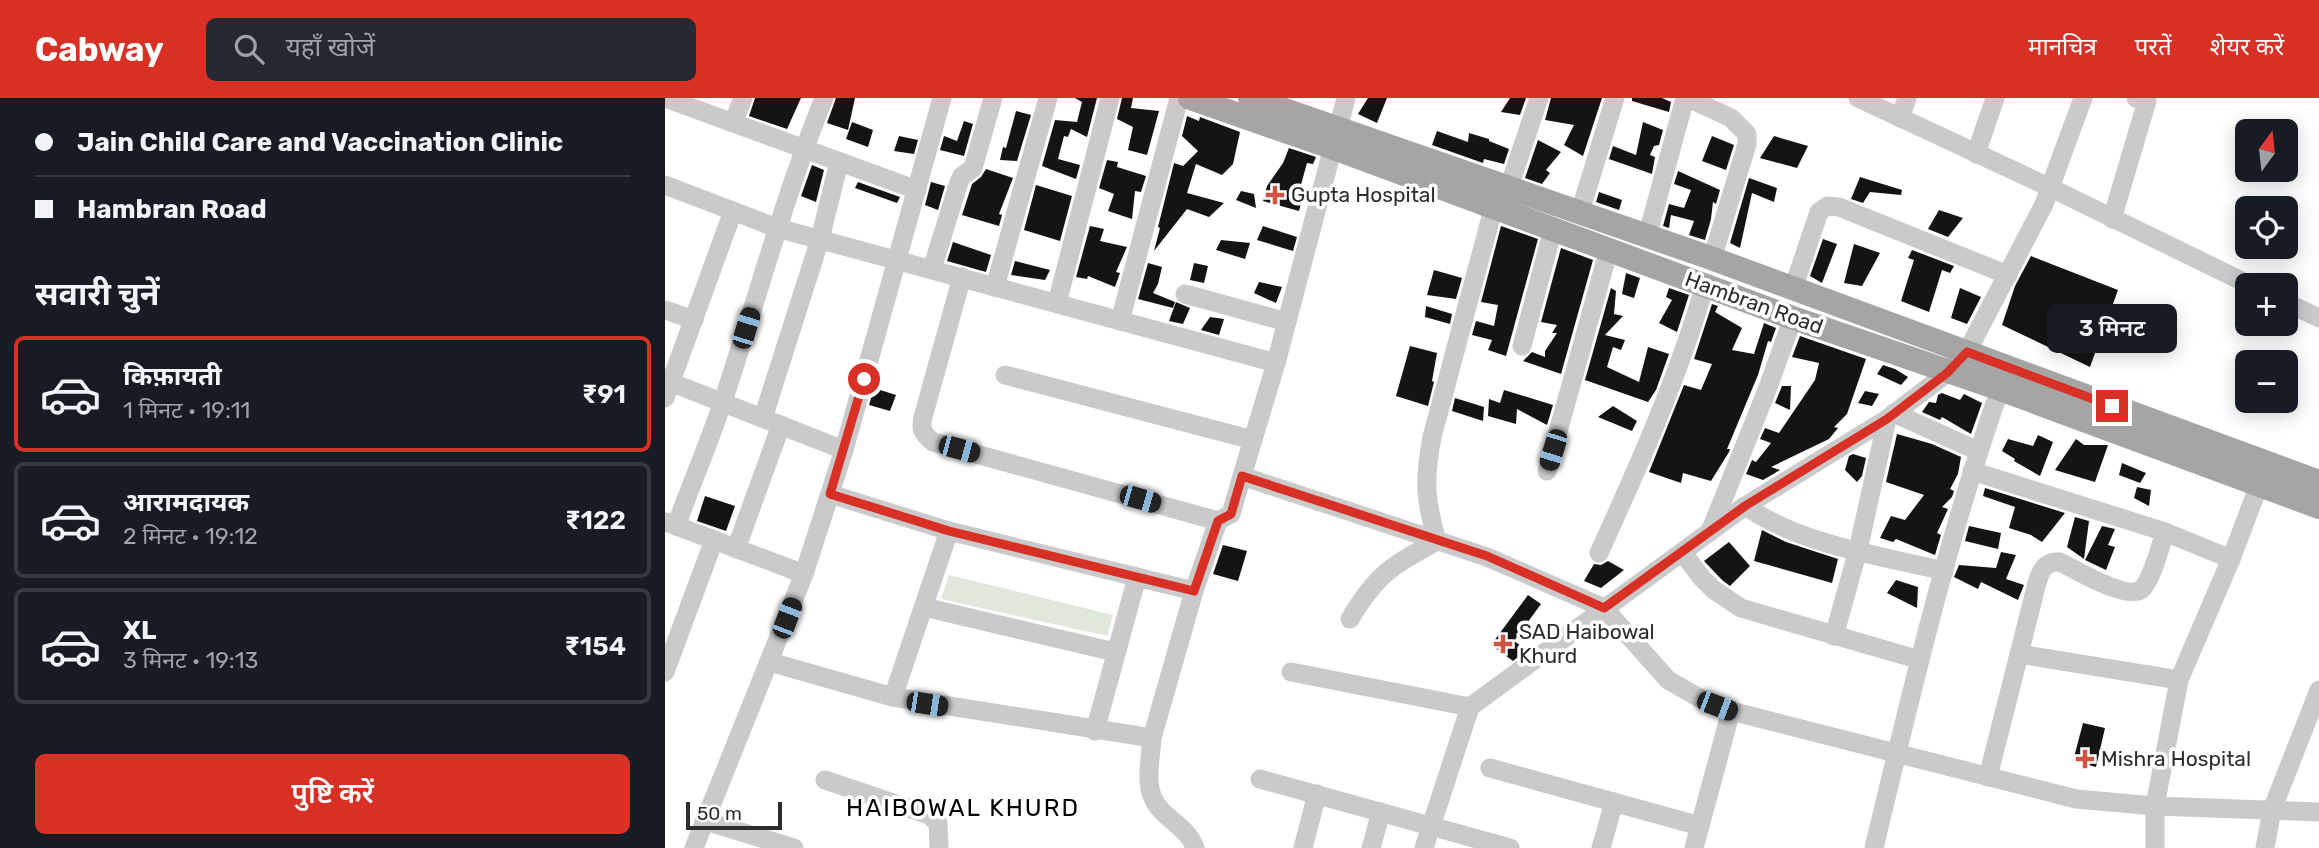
<!DOCTYPE html>
<html lang="hi">
<head>
<meta charset="utf-8">
<style>
	body { margin:0; font-family:Rubik,"Noto Sans Devanagari",sans-serif; background:#242831; color:#f1f3f6; height:100vh; display:flex; flex-direction:column; font-size:26px; white-space:nowrap }
	* { box-sizing:border-box; margin:0 }
	p { font-size:23px; color:#9ea1a6 }
	.icon { flex:none; width:38px; height:38px; fill:none; stroke:currentColor; stroke-width:2; stroke-linecap:round; stroke-linejoin:round }
	.map { position:relative; flex:1; overflow:hidden }
	.sheet { display:flex; flex-direction:column; background:#171b24; width:665px }
	.sheet>* { flex:none }
	.banner { display:grid; align-content:center; height:154px; padding:0 35px; background:#171b24 }
	.needle { width:46px; rotate:15deg }
	.tools { position:absolute; left:1570px; top:21px; display:grid; gap:14px }
	.tools a { display:grid; place-items:center; width:63px; height:63px; border-radius:10px; background:#171b24; box-shadow:0 4px 18px #0003; font-size:35px }
	.scale { position:absolute; left:21px; bottom:18px; width:96px; box-sizing:border-box; padding-left:7px; border:4px solid #2d2d2d; border-top:0; font-size:19px; line-height:24px; white-space:nowrap; color:#2d2d2d; -webkit-text-stroke:5px #fff; paint-order:stroke }
	.end { position:absolute; width:32px; height:32px; margin:-16px; border:9px solid #d93025; background:#fff; box-shadow:0 0 0 4px #fff }
	.from { border-radius:50% }
	.bubble { position:absolute; height:49px; border-radius:10px; background:#171b24; box-shadow:0 4px 18px #0003; font-size:23px; font-weight:600; line-height:49px; text-align:center }
	.car { position:absolute; width:21px; height:42px; margin:-21px -10px; border-radius:9px; box-shadow:0 0 5px 2px #0007; background:linear-gradient(#222 24%,#8ab4d8 0 40%,#222 0 76%,#8ab4d8 0 86%,#222 0) }
	.banner b { display:flex; align-items:center; gap:24px; height:66px; font-size:26px }
	.banner b+b { border-top:2px solid #363941 }
	.banner i { width:18px; height:18px; background:#f1f3f6 }
	ul { padding:0; list-style:none }
	li { display:flex; align-items:center; gap:21px; height:116px; margin:0 14px 10px; padding:0 21px; border:4px solid #363941; border-radius:10px }
	li div { flex:1 }
	li b { display:block; font-size:26px }
	li em { font-style:normal; font-weight:600 }
	li.on { border-color:#d93025 }
	li>.icon { width:63px; height:63px; stroke-width:1.5 }
	h2 { padding:0 35px; font-size:32px; line-height:84px }
	.primary-button { display:flex; gap:14px; margin-top:auto; padding:14px 35px }
	.primary-button a { flex:1; height:80px; border-radius:10px; background:#d93025; color:#fff; font-size:28px; font-weight:600; line-height:80px; text-align:center }
	header { display:flex; align-items:center; gap:42px; box-sizing:border-box; height:98px; padding:0 35px; background:#d93025; color:#fff }
	header strong { font-size:33px }
	nav { display:flex; gap:38px; margin-inline-start:auto; font-size:24px }
	.search { width:490px; height:63px; background:#242831; display:flex; align-items:center; gap:18px; box-sizing:border-box; padding:0 24px; border-radius:10px; color:#9ea1a6; font-size:26px }
	main { display:flex; flex:1; min-height:0 }
	.map>svg:first-child { display:block }
	.green { fill:#e0e8dc }
	.building { fill:#141414 }
	.lines { fill:none; stroke-linecap:round; stroke-linejoin:round }
	.minor { stroke:#cacaca; stroke-width:19 }
	.major { stroke:#a5a5a5; stroke-width:24 }
	.route { stroke:#d93025; stroke-width:9 }
	.poi-dot { fill:#d05242; stroke:#fff; stroke-width:2.5 }
	.labels { text-anchor:middle; stroke-width:7; stroke-linejoin:round; paint-order:stroke }
	.poi-label { font-size:21px; fill:#2d2d2d; stroke:#fff; text-anchor:start }
	.street-label { font-size:21px; fill:#2d2d2d; stroke:#fff }
	.quarter-label { font-size:24px; letter-spacing:2px; fill:#000; stroke:#fff }
</style>
</head>
<body>
<header>
<strong>Cabway</strong>
<div class="search"><svg class="icon" aria-label="search" viewBox="0 0 24 24"><circle cx="10" cy="10" r="6"/><path d="M15 15l6 6"/></svg>यहाँ खोजें</div>
<nav><a>मानचित्र</a><a>परतें</a><a>शेयर करें</a></nav>
</header>
<main>
<section class="sheet">
<div class="banner">
<b><i class="from"></i>Jain Child Care and Vaccination Clinic</b>
<b><i></i>Hambran Road</b>
</div>
<h2>सवारी चुनें</h2>
<ul>
<li class="on"><svg class="icon" aria-label="car" viewBox="0 0 24 24"><path d="M5 17H2v-5l4-1 3-4h7l3 4 3 1v5h-3M9 17h6M6 11h13"/><circle cx="7" cy="17" r="2"/><circle cx="17" cy="17" r="2"/></svg><div><b>किफ़ायती</b><p>1 मिनट · 19:11</p></div><em>₹91</em></li>
<li><svg class="icon" aria-label="car" viewBox="0 0 24 24"><path d="M5 17H2v-5l4-1 3-4h7l3 4 3 1v5h-3M9 17h6M6 11h13"/><circle cx="7" cy="17" r="2"/><circle cx="17" cy="17" r="2"/></svg><div><b>आरामदायक</b><p>2 मिनट · 19:12</p></div><em>₹122</em></li>
<li><svg class="icon" aria-label="car" viewBox="0 0 24 24"><path d="M5 17H2v-5l4-1 3-4h7l3 4 3 1v5h-3M9 17h6M6 11h13"/><circle cx="7" cy="17" r="2"/><circle cx="17" cy="17" r="2"/></svg><div><b>XL</b><p>3 मिनट · 19:13</p></div><em>₹154</em></li>
</ul>
<div class="primary-button"><a>पुष्टि करें</a></div>
</section>
<div class="map">
<svg width="1654" height="750" viewBox="0 0 1654 750">
	<rect width="100%" height="100%" fill="#fff"/>
	<!-- green -->
	<polygon class="green" points="284,477 448,517 442,538 276,501"/>
	<!-- building -->
	<g class="building">
		<polygon points="90,0 136,0 122,31 84,18"/>
		<polygon points="171,0 190,0 183,32 162,25"/>
		<polygon points="410,0 432,0 422,39 406,31 403,39 399,38 393,61 415,67 411,81 377,68 390,22 412,24 417,4"/>
		<polygon points="457,0 468,0 466,10 494,13 482,57 463,52 468,29 452,21"/>
		<polygon points="703,0 722,0 712,25 693,16"/>
		<polygon points="845,0 861,0 855,17 836,14"/>
		<polygon points="886,0 937,0 918,58 899,47 909,27 880,22"/>
		<polygon points="967,0 997,0 1006,4 1004,14 967,3"/>
		<polygon points="351,13 366,17 352,63 335,62 338,49 341,50"/>
		<polygon points="522,18 534,23 535,19 575,34 568,66 557,77 531,66 522,95 559,105 544,119 522,111 489,153 495,130 493,129 509,65 518,68 533,53 517,38"/>
		<polygon points="299,23 308,26 299,58 275,52 279,38 292,43"/>
		<polygon points="187,24 208,32 203,49 181,41"/>
		<polygon points="978,24 998,32 994,47 989,48 985,57 990,59 987,76 944,61 948,48 971,57"/>
		<polygon points="772,33 803,44 804,35 824,41 824,43 844,51 839,66 819,61 818,65 767,47"/>
		<polygon points="234,38 253,42 249,56 229,53"/>
		<polygon points="1047,38 1069,47 1061,72 1037,63"/>
		<polygon points="1109,38 1143,48 1132,70 1095,60"/>
		<polygon points="873,42 896,54 881,72 885,75 877,86 860,80"/>
		<polygon points="624,50 651,59 648,66 642,65 632,101 637,102 634,113 598,103 602,88 618,65"/>
		<polygon points="442,62 453,64 452,69 481,78 476,94 470,93 467,121 443,113 449,96 434,90"/>
		<polygon points="147,67 159,72 151,104 136,98"/>
		<polygon points="321,71 348,80 334,116 337,117 334,128 297,117 307,86 316,79"/>
		<polygon points="1013,73 1055,92 1051,106 1048,104 1046,121 1040,142 1024,137 1029,123 1006,117 1004,130 998,128 1004,106 1019,110 1026,92 1009,86"/>
		<polygon points="1195,79 1237,92 1236,97 1205,94 1198,105 1186,101"/>
		<polygon points="1084,80 1112,90 1109,104 1087,95 1075,150 1065,145"/>
		<polygon points="193,84 235,99 232,105 190,90"/>
		<polygon points="266,84 280,88 273,112 260,107"/>
		<polygon points="371,87 407,98 395,143 359,132"/>
		<polygon points="576,93 589,96 591,110 571,102"/>
		<polygon points="934,94 957,102 954,112 931,104"/>
		<polygon points="1274,112 1298,120 1283,139 1263,131"/>
		<polygon points="425,128 439,131 435,143 462,149 451,174 455,175 450,189 423,178 422,181 411,179"/>
		<polygon points="598,128 632,139 628,153 592,142"/>
		<polygon points="836,128 873,141 841,258 823,252 827,242 807,237 811,223 829,228 833,207 816,204"/>
		<polygon points="1158,141 1172,146 1157,185 1145,178"/>
		<polygon points="556,142 585,145 580,161 551,152"/>
		<polygon points="288,144 326,157 321,174 282,163"/>
		<polygon points="1189,146 1215,155 1197,188 1179,185"/>
		<polygon points="896,150 928,162 896,276 858,263 867,254 880,259 880,253 892,235 887,235 892,227 876,224"/>
		<polygon points="1247,152 1289,168 1285,175 1277,172 1264,214 1236,203 1249,162 1243,160"/>
		<polygon points="1366,158 1453,192 1425,269 1337,227 1350,188"/>
		<polygon points="350,163 385,172 380,182 346,177"/>
		<polygon points="483,165 497,169 493,186 488,195 510,204 508,210 473,201"/>
		<polygon points="529,165 543,168 539,185 525,182"/>
		<polygon points="769,172 797,180 791,201 762,197"/>
		<polygon points="961,175 975,180 969,200 957,196"/>
		<polygon points="594,184 617,189 611,205 589,195"/>
		<polygon points="946,190 951,193 949,216 958,218 940,237 960,242 956,252 948,249 942,269 974,284 983,249 1004,256 991,292 983,304 920,282"/>
		<polygon points="1004,190 1024,197 1012,234 994,225 1007,202 1001,199"/>
		<polygon points="1295,190 1316,199 1302,226 1286,220"/>
		<polygon points="511,204 525,210 518,226 504,223"/>
		<polygon points="1047,206 1053,208 1050,214 1077,230 1067,252 1089,256 1099,225 1111,230 1106,244 1103,243 1093,277 1062,351 1065,351 1064,354 1046,383 1018,375 1016,385 984,374 1019,287 1036,292 1047,266 1029,261"/>
		<polygon points="761,208 787,216 785,226 760,219"/>
		<polygon points="545,219 559,221 554,237 536,232"/>
		<polygon points="1135,238 1201,261 1182,316 1169,329 1173,330 1164,341 1106,369 1115,372 1098,382 1081,376 1087,362 1091,364 1106,345 1095,341 1100,330 1114,335 1150,282 1154,265 1127,259"/>
		<polygon points="745,248 772,255 767,283 769,284 763,308 731,298"/>
		<polygon points="1218,267 1230,271 1243,279 1236,287 1212,276"/>
		<polygon points="1117,288 1126,288 1125,312 1110,305"/>
		<polygon points="209,290 231,297 225,313 204,307"/>
		<polygon points="839,292 888,307 882,327 852,311 851,326 823,318 824,301 835,305"/>
		<polygon points="1200,293 1214,296 1207,308 1193,305"/>
		<polygon points="1277,295 1295,302 1299,296 1317,305 1306,336 1277,319 1275,322 1257,314 1264,304 1271,305 1273,297"/>
		<polygon points="790,300 819,309 818,323 787,313"/>
		<polygon points="948,308 972,323 967,333 933,319"/>
		<polygon points="1232,336 1267,346 1296,359 1293,376 1285,391 1289,393 1287,399 1277,409 1283,411 1272,435 1276,437 1270,457 1231,441 1228,444 1215,440 1226,418 1240,422 1259,397 1221,384"/>
		<polygon points="1373,337 1388,344 1375,378 1349,363 1350,361 1337,353 1343,341 1368,348"/>
		<polygon points="1411,341 1419,347 1443,347 1430,384 1390,372"/>
		<polygon points="1188,356 1201,360 1197,378 1192,384 1180,372 1184,358"/>
		<polygon points="1457,365 1481,375 1475,385 1454,377"/>
		<polygon points="1472,389 1486,392 1484,408 1469,400"/>
		<polygon points="1320,390 1400,415 1377,444 1366,437 1344,430 1350,409 1318,398"/>
		<polygon points="40,398 70,408 61,433 32,423"/>
		<polygon points="1410,419 1424,423 1419,461 1402,449"/>
		<polygon points="1304,428 1336,435 1333,451 1300,443"/>
		<polygon points="1437,428 1450,431 1443,447 1450,449 1441,472 1420,462"/>
		<polygon points="1097,432 1121,444 1173,461 1167,485 1089,463"/>
		<polygon points="1064,444 1085,468 1065,488 1057,482 1039,463"/>
		<polygon points="558,447 582,453 573,483 548,476"/>
		<polygon points="1336,454 1351,457 1341,481 1359,487 1353,502 1316,484 1313,491 1289,479 1294,467 1331,470"/>
		<polygon points="943,463 959,472 936,490 919,483 929,466 936,467"/>
		<polygon points="1231,482 1253,489 1252,510 1222,495"/>
		<polygon points="863,497 876,506 849,543 862,552 848,563 826,547"/>
		<polygon points="1418,625 1440,630 1431,669 1408,663"/>
	</g>
	<g class="lines">
		<!-- minor -->
		<g class="minor">
			<polyline points="0,0 252,92"/>
			<polyline points="681,0 611,265 577,378 822,459 939,510 1003,582 1038,602 1066,613 1411,701 1490,708 1654,714"/>
			<polyline points="1023,0 1066,20 1082,36 1082,46 1047,161"/>
			<polyline points="1193,0 1386,90 1585,187"/>
			<polyline points="1235,20 1242,0"/>
			<polyline points="68,25 78,0"/>
			<polyline points="1311,56 1330,0"/>
			<polyline points="0,87 68,113 0,300"/>
			<polyline points="844,89 874,0"/>
			<polyline points="68,113 112,130 611,265"/>
			<polyline points="915,114 950,0"/>
			<polyline points="1447,121 1482,3 1471,0"/>
			<polyline points="982,139 1020,0"/>
			<polyline points="267,171 294,84 297,78 308,70 328,0"/>
			<path d="M297,179L258,319C255,331 258,336 268,344L553,423"/>
			<polyline points="330,189 383,0"/>
			<polyline points="1128,191 1154,114 1162,108 1174,109 1343,177"/>
			<polyline points="520,196 622,224"/>
			<polyline points="1620,204 1654,220"/>
			<polyline points="392,205 445,0"/>
			<polyline points="0,212 29,222"/>
			<polyline points="455,223 514,0"/>
			<polyline points="857,248 888,131"/>
			<polyline points="340,277 588,342"/>
			<polyline points="0,282 179,352"/>
			<polyline points="1229,315 1313,353"/>
			<polyline points="98,320 155,141 174,64"/>
			<polyline points="882,373 944,151"/>
			<polyline points="1307,373 1500,434"/>
			<polyline points="165,396 284,433"/>
			<path d="M1080,408C1137,447 1212,457 1279,473"/>
			<polyline points="1,424 139,476"/>
			<path d="M11,428C26,387 44,345 58,303C92,202 119,99 159,0"/>
			<polyline points="1045,434 1102,292 1128,220"/>
			<polyline points="71,451 116,327"/>
			<path d="M934,455C974,367 1013,280 1040,187"/>
			<polyline points="1018,455 1036,479 1049,492 1076,510 1255,562"/>
			<polyline points="259,509 450,554"/>
			<path d="M685,521C711,477 727,467 772,443C760,402 759,381 767,339L829,108"/>
			<polyline points="1169,538 1193,452 1222,321"/>
			<polyline points="1354,556 1514,582"/>
			<polyline points="105,564 228,599 487,640 529,493 553,423 566,416 577,378"/>
			<polyline points="0,574 49,442"/>
			<polyline points="626,574 805,609"/>
			<polyline points="228,599 284,433 529,493"/>
			<polyline points="430,633 472,479"/>
			<path d="M487,640C486,658 480,684 488,700C497,721 523,728 530,750"/>
			<polyline points="825,670 1035,728"/>
			<path d="M1323,679L1372,485C1376,472 1380,463 1395,464C1411,472 1463,503 1477,491C1487,481 1495,449 1500,434L1566,461"/>
			<polyline points="595,681 845,750"/>
			<polyline points="160,682 264,717 273,725 274,750"/>
			<polyline points="40,723 129,750"/>
			<polyline points="29,750 139,476 179,352 277,0"/>
			<polyline points="638,750 652,696"/>
			<polyline points="706,750 716,714"/>
			<polyline points="759,750 805,609 1080,408 1222,321 1282,275 1302,254 1379,106 1418,0"/>
			<polyline points="936,750 949,704"/>
			<polyline points="1029,750 1066,613"/>
			<path d="M1209,750C1246,596 1282,441 1335,291"/>
			<polyline points="1490,750 1490,708 1514,582 1566,461 1594,387"/>
			<polyline points="1600,750 1607,712 1654,592"/>
		</g>
		<!-- major -->
		<g class="major">
			<polyline points="525,0 666,49 1128,220 1335,291 1654,409"/>
			<polyline points="585,0 1043,159 1654,384"/>
		</g>
	</g>
	<g class="lines">
		<!-- route -->
		<polyline class="route" points="199,281 165,396 284,433 529,493 553,423 566,416 577,378 822,458 939,510 1080,408 1222,321 1282,275 1302,254 1447,308"/>
	</g>
	<!-- markers -->
	<g class="poi-dot">
		<path d="M606.5 86.5h7v7h7v7h-7v7h-7v-7h-7v-7h7z"/>
		<path d="M834.5 535.5h7v7h7v7h-7v7h-7v-7h-7v-7h7z"/>
		<path d="M1416.5 650.5h7v7h7v7h-7v7h-7v-7h-7v-7h7z"/>
	</g>
	<g class="labels">
		<!-- poi labels -->
		<g class="poi-label">
			<text x="626" y="104">Gupta Hospital</text>
			<text x="854" y="541">SAD Haibowal<tspan x="854" dy="24">Khurd</tspan></text>
			<text x="1436" y="668">Mishra Hospital</text>
		</g>
		<!-- street labels -->
		<g class="street-label">
			<text transform="translate(1089 205) rotate(20)" y="7">Hambran Road</text>
		</g>
		<!-- quarter labels -->
		<g class="quarter-label">
			<text x="298" y="718">HAIBOWAL KHURD</text>
		</g>
	</g>
</svg>
<div class="tools">
<a><svg class="needle" viewBox="-14 -14 28 28"><path d="M0-13l5 13h-10z" fill="#e53935"/><path d="M0 13l5-13h-10z" fill="#9ea1a6"/></svg></a>
<a><svg class="icon" aria-label="locate" viewBox="0 0 24 24"><circle cx="12" cy="12" r="6"/><path d="M12 2v4M12 18v4M2 12h4M18 12h4"/></svg></a>
<a>+</a>
<a>−</a>
</div>
<div class="scale">50 m</div>
<i class="end from" style="left:199px;top:281px"></i>
<i class="end" style="left:1447px;top:308px"></i>
<div class="bubble" style="left:1382px;top:206px;width:130px">3 मिनट</div>
<i class="car" style="left:81px;top:230px;rotate:17deg"></i>
<i class="car" style="left:294px;top:351px;rotate:105deg"></i>
<i class="car" style="left:888px;top:352px;rotate:197deg"></i>
<i class="car" style="left:475px;top:401px;rotate:106deg"></i>
<i class="car" style="left:122px;top:520px;rotate:21deg"></i>
<i class="car" style="left:262px;top:606px;rotate:99deg"></i>
<i class="car" style="left:1052px;top:608px;rotate:111deg"></i>
</div>
</main>
</body>
</html>
